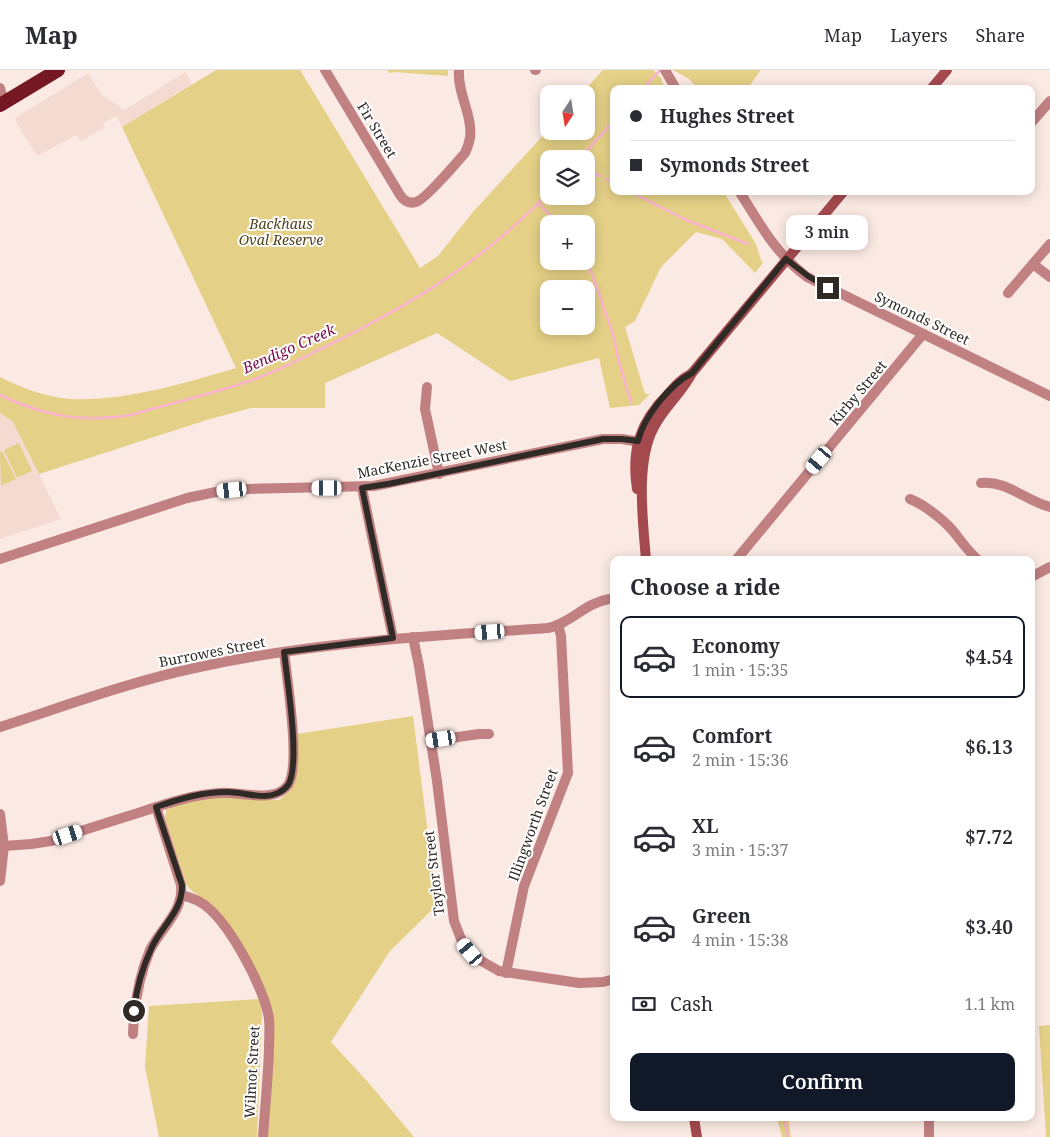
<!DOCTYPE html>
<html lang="en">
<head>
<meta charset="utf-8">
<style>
	body { margin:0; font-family:"Noto Serif",serif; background:#f7f7f7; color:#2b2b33; height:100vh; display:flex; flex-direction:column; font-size:19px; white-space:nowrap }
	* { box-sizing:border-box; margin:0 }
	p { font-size:16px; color:#7c7c81 }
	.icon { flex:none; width:28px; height:28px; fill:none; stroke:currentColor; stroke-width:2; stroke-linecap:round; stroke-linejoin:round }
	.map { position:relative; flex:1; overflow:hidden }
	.panel { position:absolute; left:610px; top:486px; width:425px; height:565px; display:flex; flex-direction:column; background:#fff; border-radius:10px; box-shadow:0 2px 12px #0003 }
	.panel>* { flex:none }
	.banner { position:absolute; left:610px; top:15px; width:425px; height:110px; border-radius:10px; box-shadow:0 2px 12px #0003; display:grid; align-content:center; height:110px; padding:0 20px; background:#fff }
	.needle { width:32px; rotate:192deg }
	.fabs { position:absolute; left:540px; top:15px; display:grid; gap:10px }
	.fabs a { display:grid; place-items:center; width:55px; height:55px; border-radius:10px; background:#fff; box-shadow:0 2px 12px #0003; font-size:25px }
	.end { position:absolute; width:22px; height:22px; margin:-11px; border:6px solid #302a27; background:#fff; box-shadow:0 0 0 2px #fff }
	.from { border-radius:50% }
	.bubble { position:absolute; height:35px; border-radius:10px; background:#fff; box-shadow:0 2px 12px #0003; font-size:16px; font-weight:600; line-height:35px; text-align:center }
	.car { position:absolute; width:15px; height:30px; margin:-15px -8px; border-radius:6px; box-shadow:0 0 4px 1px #0007; background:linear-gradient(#fff 24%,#345 0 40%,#fff 0 76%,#345 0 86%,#fff 0) }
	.banner b { display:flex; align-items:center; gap:18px; height:48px; font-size:19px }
	.banner b+b { border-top:1px solid #e1e1e2 }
	.banner i { width:12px; height:12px; background:#2b2b33 }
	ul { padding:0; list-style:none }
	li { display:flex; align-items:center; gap:15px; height:82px; margin:0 10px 8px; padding:0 10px; border:2px solid transparent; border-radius:10px }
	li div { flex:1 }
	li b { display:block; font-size:19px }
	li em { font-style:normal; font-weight:600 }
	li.selected { border-color:#111827 }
	li>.icon { width:45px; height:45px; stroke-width:1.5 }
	h2 { padding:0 20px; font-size:22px; line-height:60px }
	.pay { display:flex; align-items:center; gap:12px; height:55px; padding:0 20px; font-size:19px }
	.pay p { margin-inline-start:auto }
	.cta { display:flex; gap:10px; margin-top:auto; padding:10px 20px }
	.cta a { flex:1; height:58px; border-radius:10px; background:#111827; color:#fff; font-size:20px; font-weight:600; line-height:58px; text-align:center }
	header { display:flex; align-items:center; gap:30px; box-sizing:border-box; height:70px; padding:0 25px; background:#fff; border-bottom:1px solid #e1e1e2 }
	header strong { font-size:24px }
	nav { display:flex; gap:28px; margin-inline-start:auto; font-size:18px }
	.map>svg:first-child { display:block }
	.built { fill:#f4dbd2 }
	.green { fill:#e4d086; fill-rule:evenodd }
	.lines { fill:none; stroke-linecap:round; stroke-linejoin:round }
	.stream { stroke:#fbb2cf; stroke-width:2.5 }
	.minor { stroke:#c18182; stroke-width:10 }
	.secondary { stroke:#a44a4f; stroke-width:10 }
	.trunk { stroke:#761724; stroke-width:14 }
	.route { stroke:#302a27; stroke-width:6 }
	.labels { text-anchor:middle; stroke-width:4; stroke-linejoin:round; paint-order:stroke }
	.street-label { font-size:14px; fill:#302a27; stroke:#fff }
	.park-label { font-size:14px; font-style:italic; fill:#4f441d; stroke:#fff }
	.water-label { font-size:15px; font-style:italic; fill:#770c47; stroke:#fff }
</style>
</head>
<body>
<header>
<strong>Map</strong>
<nav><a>Map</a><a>Layers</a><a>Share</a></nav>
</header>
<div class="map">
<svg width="1050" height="1067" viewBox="0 0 1050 1067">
	<rect width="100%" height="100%" fill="#fbeae3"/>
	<!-- built -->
	<g class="built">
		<polygon points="185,2 192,14 122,57 116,46 103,53 105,57 81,71 76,65 37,86 16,52 15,48 88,3 102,25 125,40"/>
		<polygon points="0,343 13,352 61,449 0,469"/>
	</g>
	<!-- green -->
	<g class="green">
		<path d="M216,0H300L420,198L438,186L473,142L549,59V61H586V24H581L603,0H653L661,8L663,14L667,19H614V121H723L756,174L761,190L763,193L755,203L722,169L696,162L661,197L635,251L625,257L645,324H650L639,335L610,338L599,288L510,311L437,263L325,313V338H251L210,349L39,404L13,352L0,343V307C21,318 46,327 70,329C122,332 186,313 236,298L122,57ZM549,89H586V126H549ZM549,154H586V191H549ZM549,219H586V256H549Z"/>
		<polygon points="387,0 448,0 448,6 395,2 389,3"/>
		<polygon points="673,0 761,0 747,19 698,19 689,9"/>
		<polygon points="19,373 32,401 17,408 4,380"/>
		<polygon points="2,381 16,409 1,416 0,382"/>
		<path d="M413,646L437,835L390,881L331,972L367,1011L414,1067H267L273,945L215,838C206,828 194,826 186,814L165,748L166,740L172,736L202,728L229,727L262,730H279L290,721L295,710L298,693L297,664Z"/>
		<polygon points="259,929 262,942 257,1067 159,1067 145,997 149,936"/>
		<polygon points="1050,955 1050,1067 1046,1067 1039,956"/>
		<polygon points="777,1048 788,1048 791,1067 782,1067"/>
	</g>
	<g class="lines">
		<!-- stream -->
		<g class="stream">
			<polyline points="643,19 660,0"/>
			<polyline points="579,89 614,51"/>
			<polyline points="586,100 600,106"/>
			<polyline points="606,109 614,113"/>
			<polyline points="629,121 684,149 748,174"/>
			<polyline points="538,133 556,151"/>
			<polyline points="585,191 592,204 613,264 618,288 631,333"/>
			<path d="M0,325C44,346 81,353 130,345C168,334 208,325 246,312C275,303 302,288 329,275C412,234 485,190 549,122"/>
			<polyline points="784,1048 788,1067"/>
		</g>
		<!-- minor -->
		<g class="minor">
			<path d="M325,0L400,125C404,131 409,134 416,132C425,130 458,91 465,83C467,79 469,73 470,68C473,45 457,23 459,0"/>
			<polyline points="535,0 536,0"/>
			<polyline points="665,0 676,19"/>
			<polyline points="0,18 4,33"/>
			<polyline points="1031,53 1050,31"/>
			<path d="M739,121C760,154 775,183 807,207L1050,326"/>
			<polyline points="1033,194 1050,207"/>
			<polyline points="1008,223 1050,174"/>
			<polyline points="427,317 425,339 439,404"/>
			<path d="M981,413C1006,410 1026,431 1050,437"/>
			<polyline points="362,418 393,568"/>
			<path d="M910,429C925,435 947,452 957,466C964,475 969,482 978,490"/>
			<polyline points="0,489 187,428 216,422 247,419 374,416 603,369 622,369 646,373"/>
			<polyline points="736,490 923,264"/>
			<polyline points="1031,507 1050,497"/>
			<polyline points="413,567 419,596 437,711 454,851 463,874 478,889 499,901 579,913 603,912 614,909"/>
			<path d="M0,657C65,636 129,612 195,598C311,572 430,566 548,558C571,553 585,533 609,529"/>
			<polyline points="430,671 479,664 489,664"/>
			<polyline points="0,744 4,776 0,811"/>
			<path d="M4,776L31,774L51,771C80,761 109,752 138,743C165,734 190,725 219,723C239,721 275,734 288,715C301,696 287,609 284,582"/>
			<path d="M182,825C188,827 195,829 200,832C227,847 265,919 269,949C270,959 269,969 269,979C268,1009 265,1038 263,1067"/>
			<polyline points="506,903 524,816 568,703 561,566 558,555"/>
			<path d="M133,964C134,936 139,906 150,880C161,858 184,841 181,815L156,737"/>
			<polyline points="929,1048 929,1067"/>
		</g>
		<!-- secondary -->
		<g class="secondary">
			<polyline points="931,19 947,0"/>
			<path d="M637,419C631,379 640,352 668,324C675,316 681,309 691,304"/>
			<path d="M646,490C643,451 635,392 654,357C664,337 682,323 692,303L844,121"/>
			<polyline points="694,1048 697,1067"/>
		</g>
		<!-- trunk -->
		<polyline class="trunk" points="0,35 58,0"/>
	</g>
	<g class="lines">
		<!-- route -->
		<path class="route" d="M134,941C136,920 143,896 152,877C162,856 183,840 182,815L156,737C179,729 202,722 227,722C239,722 252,726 265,726C273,726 283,722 288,715C301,696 287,608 284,582L393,568L362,418L388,414L603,369H622L638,371C644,347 669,315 692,303L786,189L808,206L828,218"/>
	</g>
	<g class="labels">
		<!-- street labels -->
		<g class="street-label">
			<text transform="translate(377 60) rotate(59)" y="5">Fir Street</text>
			<text transform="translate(922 248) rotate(26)" y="5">Symonds Street</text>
			<text transform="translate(858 323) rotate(-50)" y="5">Kirby Street</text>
			<text transform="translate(432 389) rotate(-11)" y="5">MacKenzie Street West</text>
			<text transform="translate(212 582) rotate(-11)" y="5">Burrowes Street</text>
			<text transform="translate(533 755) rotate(-70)" y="5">Illingworth Street</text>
			<text transform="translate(434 803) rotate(-97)" y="5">Taylor Street</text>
			<text transform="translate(252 1002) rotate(-87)" y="5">Wilmot Street</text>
		</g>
		<!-- park labels -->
		<g class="park-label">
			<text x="281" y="159">Backhaus<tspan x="281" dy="16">Oval Reserve</tspan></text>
		</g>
		<!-- water labels -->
		<g class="water-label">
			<text transform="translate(289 279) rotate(-24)" y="5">Bendigo Creek</text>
		</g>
	</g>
</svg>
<div class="fabs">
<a><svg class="needle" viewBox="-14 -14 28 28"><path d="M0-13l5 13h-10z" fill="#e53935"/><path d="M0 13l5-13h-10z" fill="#7c7c81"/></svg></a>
<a><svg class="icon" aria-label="layers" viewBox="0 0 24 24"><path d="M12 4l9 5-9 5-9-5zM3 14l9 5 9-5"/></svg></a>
<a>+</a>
<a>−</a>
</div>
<i class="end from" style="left:134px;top:941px"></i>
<i class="end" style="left:828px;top:218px"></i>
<div class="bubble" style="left:786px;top:145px;width:82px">3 min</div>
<i class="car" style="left:819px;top:390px;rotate:220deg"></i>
<i class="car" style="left:327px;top:418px;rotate:270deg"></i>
<i class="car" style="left:232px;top:420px;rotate:264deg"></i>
<i class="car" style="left:490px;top:562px;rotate:266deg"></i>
<i class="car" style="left:441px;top:669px;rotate:261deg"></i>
<i class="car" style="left:68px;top:765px;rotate:72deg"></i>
<i class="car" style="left:470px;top:882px;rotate:320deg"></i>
<div class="banner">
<b><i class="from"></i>Hughes Street</b>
<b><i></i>Symonds Street</b>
</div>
<section class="panel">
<h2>Choose a ride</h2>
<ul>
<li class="selected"><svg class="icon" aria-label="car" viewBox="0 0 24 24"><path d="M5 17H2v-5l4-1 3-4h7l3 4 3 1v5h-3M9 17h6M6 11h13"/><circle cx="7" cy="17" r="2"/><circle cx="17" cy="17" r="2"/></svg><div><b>Economy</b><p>1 min · 15:35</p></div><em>$4.54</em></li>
<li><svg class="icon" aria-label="car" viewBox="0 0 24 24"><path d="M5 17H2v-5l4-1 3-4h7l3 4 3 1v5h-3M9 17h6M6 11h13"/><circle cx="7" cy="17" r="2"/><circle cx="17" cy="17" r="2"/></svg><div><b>Comfort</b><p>2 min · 15:36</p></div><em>$6.13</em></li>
<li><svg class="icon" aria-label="car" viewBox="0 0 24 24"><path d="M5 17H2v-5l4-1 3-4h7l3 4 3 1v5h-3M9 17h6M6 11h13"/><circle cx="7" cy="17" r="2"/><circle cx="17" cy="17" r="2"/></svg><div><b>XL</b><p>3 min · 15:37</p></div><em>$7.72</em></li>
<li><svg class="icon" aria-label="car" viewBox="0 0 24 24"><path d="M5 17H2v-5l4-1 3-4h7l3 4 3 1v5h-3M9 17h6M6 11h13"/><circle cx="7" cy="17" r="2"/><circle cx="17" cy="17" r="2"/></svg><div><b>Green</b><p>4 min · 15:38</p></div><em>$3.40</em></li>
</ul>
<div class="pay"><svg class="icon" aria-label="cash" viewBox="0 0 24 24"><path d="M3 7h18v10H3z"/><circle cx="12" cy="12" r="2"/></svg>Cash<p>1.1 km</p></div>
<div class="cta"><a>Confirm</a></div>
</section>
</div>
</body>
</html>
